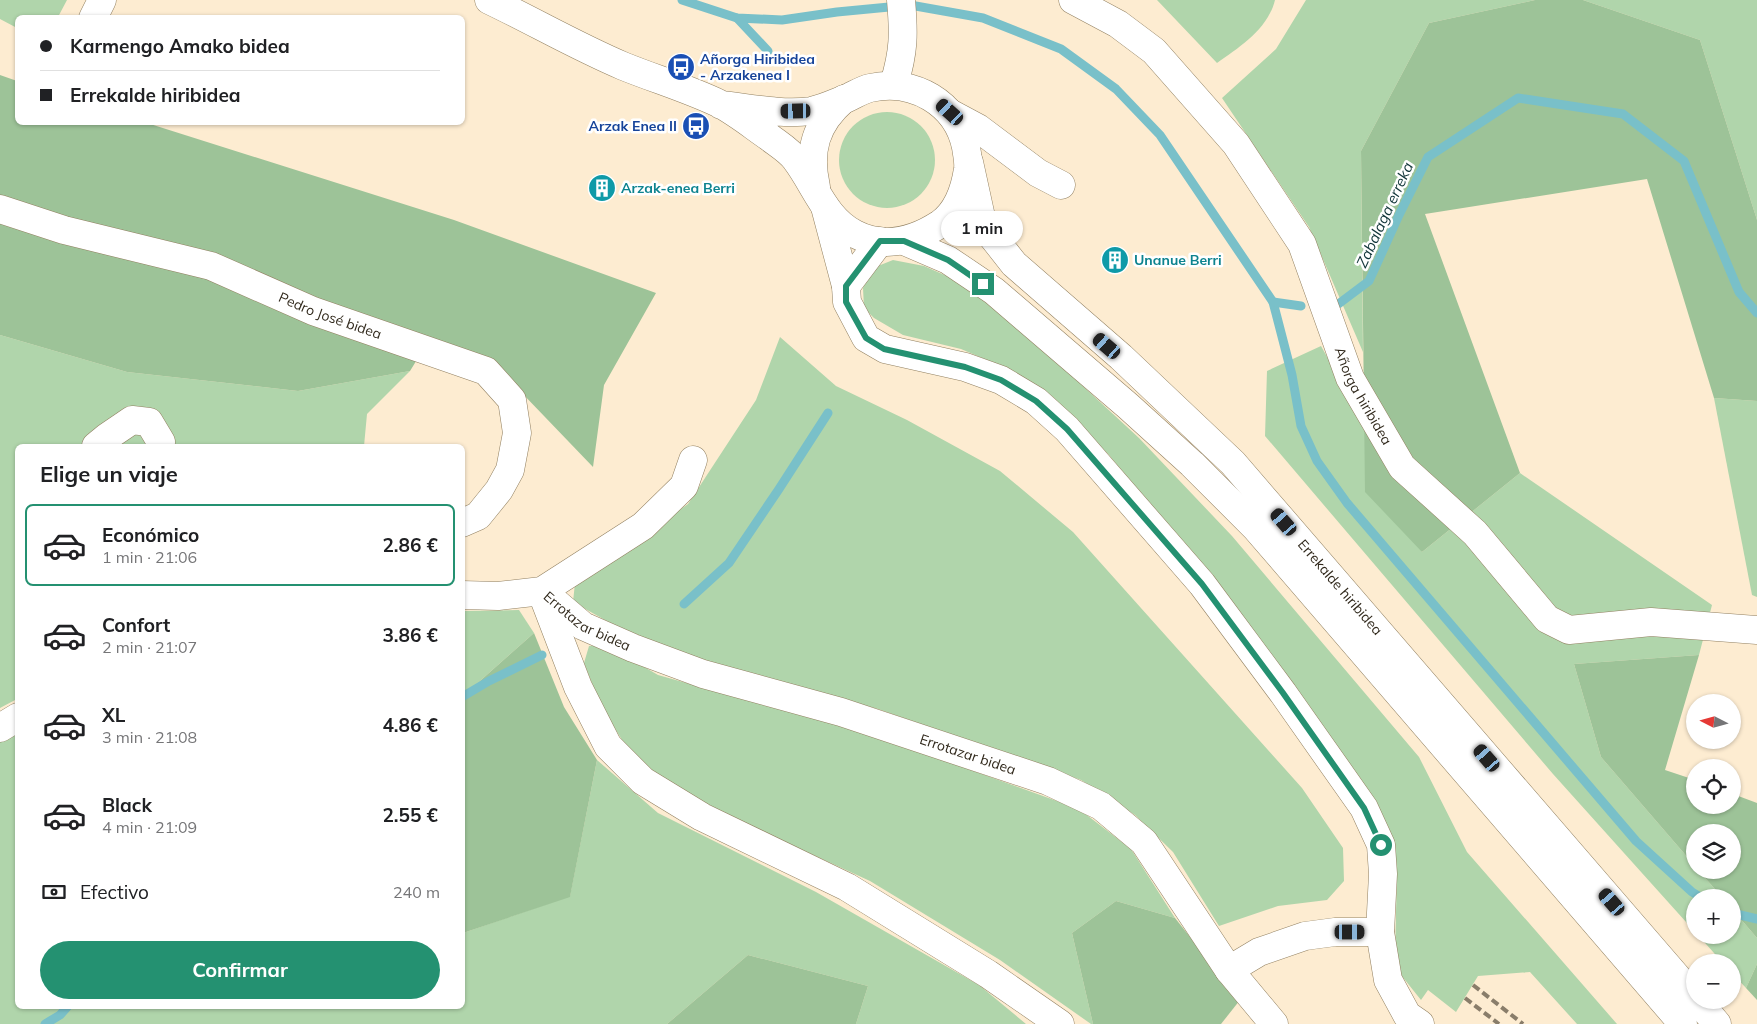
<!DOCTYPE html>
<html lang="es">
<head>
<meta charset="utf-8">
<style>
	body { margin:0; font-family:Mulish,sans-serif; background:#f6f6f6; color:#202124; height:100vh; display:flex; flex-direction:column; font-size:19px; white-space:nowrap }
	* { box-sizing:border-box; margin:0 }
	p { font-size:16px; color:#757577 }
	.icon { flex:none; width:28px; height:28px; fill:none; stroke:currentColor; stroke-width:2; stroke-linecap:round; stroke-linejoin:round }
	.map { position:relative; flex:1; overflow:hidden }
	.side { position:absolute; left:15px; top:444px; width:450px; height:565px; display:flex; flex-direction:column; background:#fff; border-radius:8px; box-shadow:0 1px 4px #0004 }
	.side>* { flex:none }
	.banner { position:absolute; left:15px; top:15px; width:450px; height:110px; border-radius:8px; box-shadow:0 1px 4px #0004; display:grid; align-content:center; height:110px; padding:0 25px; background:#fff }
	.needle { width:32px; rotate:276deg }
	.fabs { position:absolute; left:1686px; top:694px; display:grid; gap:10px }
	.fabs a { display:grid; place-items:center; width:55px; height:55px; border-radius:50%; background:#fff; box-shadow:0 1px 4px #0004; font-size:25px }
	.end { position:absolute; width:22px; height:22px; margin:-11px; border:6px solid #249171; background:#fff; box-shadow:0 0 0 2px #fff }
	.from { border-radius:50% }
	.bubble { position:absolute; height:35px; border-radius:18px; background:#fff; box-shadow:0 1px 4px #0004; font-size:16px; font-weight:700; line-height:35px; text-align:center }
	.car { position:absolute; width:15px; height:30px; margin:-15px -8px; border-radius:6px; box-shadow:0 0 4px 1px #0007; background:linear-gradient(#222 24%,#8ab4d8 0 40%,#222 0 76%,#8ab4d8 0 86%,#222 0) }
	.banner b { display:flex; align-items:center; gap:18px; height:48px; font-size:19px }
	.banner b+b { border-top:1px solid #e0e0e0 }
	.banner i { width:12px; height:12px; background:#202124 }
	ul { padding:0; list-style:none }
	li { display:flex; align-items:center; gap:15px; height:82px; margin:0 10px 8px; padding:0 15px; border:2px solid transparent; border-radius:8px }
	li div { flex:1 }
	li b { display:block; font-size:19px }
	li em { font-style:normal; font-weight:700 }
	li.current { border-color:#249171 }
	li>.icon { width:45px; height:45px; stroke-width:1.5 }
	h2 { padding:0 25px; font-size:22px; line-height:60px }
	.pay { display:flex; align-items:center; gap:12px; height:55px; padding:0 25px; font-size:19px }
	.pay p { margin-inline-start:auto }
	.button { display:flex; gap:10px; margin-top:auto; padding:10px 25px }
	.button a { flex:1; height:58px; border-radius:30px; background:#249171; color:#fff; font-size:20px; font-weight:700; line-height:58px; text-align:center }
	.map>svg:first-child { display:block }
	.green { fill:#b0d5ab }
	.forest { fill:#9dc398 }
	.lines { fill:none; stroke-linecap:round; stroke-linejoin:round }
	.stream { stroke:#79c0c9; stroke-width:9 }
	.minor-casing { stroke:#928061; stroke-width:29 }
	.major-casing { stroke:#928061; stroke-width:29 }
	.minor { stroke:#fff; stroke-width:28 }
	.major { stroke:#fff; stroke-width:28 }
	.rail { stroke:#897d6a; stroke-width:4; stroke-dasharray:8 4; stroke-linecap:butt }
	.route { stroke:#249171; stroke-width:6 }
	.labels { text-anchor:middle; stroke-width:5; stroke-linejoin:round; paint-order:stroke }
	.transit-label { font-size:14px; font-weight:bold; fill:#164399; stroke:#fff; text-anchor:start }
	.culture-label { font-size:14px; font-weight:bold; fill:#0d838f; stroke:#fff; text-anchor:start }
	.street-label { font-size:14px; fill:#31291c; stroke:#fff }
	.water-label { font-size:15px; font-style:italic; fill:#0f3337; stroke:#fff }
</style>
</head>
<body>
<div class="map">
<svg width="1757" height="1024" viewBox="0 0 1757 1024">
	<rect width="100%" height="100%" fill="#fdecd1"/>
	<!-- green -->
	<g class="green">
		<polygon points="0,0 67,0 58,17 18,18 17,28 0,19"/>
		<path d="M1157,0H1275C1268,29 1240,47 1217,63Z"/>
		<polygon points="1306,0 1535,0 1429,23 1361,151 1363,352 1309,227 1222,98 1276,49"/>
		<polygon points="1583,0 1757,0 1757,220 1700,40"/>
		<circle cx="887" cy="160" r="48"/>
		<polygon points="893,260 924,266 974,288 1020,328 1139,438 1232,536 1419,757 1467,852 1617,1024 1577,1024 1530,972 1478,976 1456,1012 1428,990 1421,1000 1401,975 1395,957 1397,869 1388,826 1362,786 1195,560 1109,455 1053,397 1008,369 961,349 903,335 874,318 864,308 863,288 873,268"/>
		<polygon points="0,335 127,372 298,391 410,371 367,414 364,446 18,446 17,699 0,708"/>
		<polygon points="780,337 836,386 907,420 1000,471 1073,532 1302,788 1343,848 1344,881 1327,900 1278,906 1219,926 1173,852 1135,815 1081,780 878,709 702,662 612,624 573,602 575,583 688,504 756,400"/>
		<polygon points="1321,346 1364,423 1422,552 1520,473 1712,605 1699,655 1574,664 1601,757 1695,866 1695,870 1698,870 1722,897 1695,898 1695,932 1553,774 1265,436 1267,371"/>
		<polygon points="1714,398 1757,401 1757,597 1752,595"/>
		<polygon points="519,610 534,633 463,696 462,611"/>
		<polygon points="605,644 658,675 876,736 1079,809 1131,849 1175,918 1116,901 1072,933 1093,1024 1091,1024 1000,960 870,881 737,820 652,775 627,748 601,706 584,663 589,646"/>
		<polygon points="17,734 18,1006 462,1006 463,933 570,896 597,760 658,813 816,892 979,985 1026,1024 856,1024 868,986 748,955 667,1024 0,1024 0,740"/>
		<polygon points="1733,910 1757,938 1757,964 1746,988 1733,974 1732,962 1722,962 1698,935 1732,935"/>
	</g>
	<!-- forest -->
	<g class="forest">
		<polygon points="1535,0 1583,0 1700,40 1757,220 1757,401 1714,398 1647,179 1425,214 1520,473 1422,552 1365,492 1361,151 1429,23"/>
		<polygon points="0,75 17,81 18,122 147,123 454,220 656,293 604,385 593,467 497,367 431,337 410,371 298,391 127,372 0,335"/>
		<polygon points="534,633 564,707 597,760 570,897 463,933 463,696"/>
		<polygon points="1699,655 1665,770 1695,780 1695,805 1732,805 1733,794 1757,803 1757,938 1733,910 1732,898 1722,897 1698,870 1732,870 1732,832 1695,832 1695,866 1601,757 1574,664"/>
		<polygon points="1116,901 1175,918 1240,1000 1221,1024 1093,1024 1072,933"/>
		<polygon points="748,955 868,986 856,1024 667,1024"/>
		<polygon points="1757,964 1757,1000 1746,988"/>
	</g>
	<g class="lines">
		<!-- stream -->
		<g class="stream">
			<polyline points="682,0 737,18 782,20 837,12 910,5 983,18 1061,49 1116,89 1160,135 1273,302 1292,375 1301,426 1317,461 1347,503 1636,841 1692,892 1702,898"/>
			<polyline points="737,18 768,51"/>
			<polyline points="1273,302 1301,306"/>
			<polyline points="1333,308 1369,281 1399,215 1428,157 1518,98 1623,114 1684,161 1739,292 1757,313"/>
			<polyline points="684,604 729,563 779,489 828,413"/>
			<polyline points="462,697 489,681 542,655"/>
			<polyline points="1732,913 1757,919"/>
			<polyline points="45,1024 60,1015 68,1006"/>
		</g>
		<!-- minor casing -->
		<g class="minor-casing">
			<g id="minor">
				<path id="s1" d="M1073,0L1118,24L1154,51L1236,144L1302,244L1350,378L1402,467L1475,533L1547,619L1569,630L1651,622L1757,630"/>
				<polyline points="93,18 102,0"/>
				<path d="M894,84C904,51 904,34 901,0"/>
				<polyline points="950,113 978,128 1038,173 1061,185"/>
				<polyline points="825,207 846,286 847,302 866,338 885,349 965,367 1001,380 1036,401 1067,429 1202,584 1283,693 1364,808 1381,845 1383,874 1380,932 1388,980 1407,1015 1420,1024"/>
				<path id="s2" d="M0,209L64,230L211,266L313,311L486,371L512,400L517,433L510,470L499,490L478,516L462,523"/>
				<polyline points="846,286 880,241"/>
				<polyline points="96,446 107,437 132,420 149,422 161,442 160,446"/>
				<path id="s3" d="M542,591L583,626L633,648L703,674L841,712L1048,781L1101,806L1144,842L1229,970L1274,1024"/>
				<polyline points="542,593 578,687 608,746 643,781 702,817 847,887 988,974 1060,1024"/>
				<polyline points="462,595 498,596 542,591 643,526 684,486 693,460"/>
				<polyline points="0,728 18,717"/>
				<polyline points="1229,970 1259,952 1305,936 1335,932 1380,932"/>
			</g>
		</g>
		<!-- major casing -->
		<g class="major-casing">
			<g id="major">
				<path d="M489,0C533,21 578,47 623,66C655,79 689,89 720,104C737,113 753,126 769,137C778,144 790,151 796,160C815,185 825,219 855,234C884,249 914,241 940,224C957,212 965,189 968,169C969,161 967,155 966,147C957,103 913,78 870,88C861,90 853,96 845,99C835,103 822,109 811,111C782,115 749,108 721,105"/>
				<path id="s4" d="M969,162L981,217L988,231L1014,264L1121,357L1233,463L1695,998"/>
				<path d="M816,187C808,151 815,124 844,99"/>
				<polyline points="904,241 948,260 994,291 1128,406 1192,464 1256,528 1683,1024"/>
				<polyline points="1697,1000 1717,1024"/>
			</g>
		</g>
		<!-- minor -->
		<use href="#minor" class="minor"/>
		<!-- major -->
		<use href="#major" class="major"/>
		<!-- rail -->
		<g class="rail">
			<polyline points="1473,985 1523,1024"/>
			<polyline points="1465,998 1499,1024"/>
		</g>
	</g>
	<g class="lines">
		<!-- route -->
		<polyline class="route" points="983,284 948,260 904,241 880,241 846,286 846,302 866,338 884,349 965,367 1001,380 1036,401 1067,429 1202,584 1283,693 1364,808 1381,845"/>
	</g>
	<!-- icons -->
	<defs>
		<g id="bus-disc" transform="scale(1.4375)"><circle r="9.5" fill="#1a4fb4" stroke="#fff"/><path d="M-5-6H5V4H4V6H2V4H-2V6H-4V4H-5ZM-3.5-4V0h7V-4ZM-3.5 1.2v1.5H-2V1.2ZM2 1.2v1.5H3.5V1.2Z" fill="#fff"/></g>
		<g id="building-disc" transform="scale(1.4375)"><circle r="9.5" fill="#0f9aa8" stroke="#fff"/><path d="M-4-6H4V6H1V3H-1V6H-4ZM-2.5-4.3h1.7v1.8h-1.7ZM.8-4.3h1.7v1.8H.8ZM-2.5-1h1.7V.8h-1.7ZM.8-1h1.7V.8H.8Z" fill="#fff"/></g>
	</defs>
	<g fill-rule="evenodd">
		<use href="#bus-disc" x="681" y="67"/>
		<use href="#bus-disc" x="696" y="126"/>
		<use href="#building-disc" x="602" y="188"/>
		<use href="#building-disc" x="1115" y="260"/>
	</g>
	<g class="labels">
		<!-- transit labels -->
		<g class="transit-label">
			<text x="700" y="64">Añorga Hiribidea<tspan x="700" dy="16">- Arzakenea I</tspan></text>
			<text x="677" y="131" text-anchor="end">Arzak Enea II</text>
		</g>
		<!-- culture labels -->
		<g class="culture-label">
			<text x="621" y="193">Arzak-enea Berri</text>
			<text x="1134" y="265">Unanue Berri</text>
		</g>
		<!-- street labels -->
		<g class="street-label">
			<text dy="5" stroke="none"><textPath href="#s2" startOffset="348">Pedro José bidea</textPath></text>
			<text dy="5" stroke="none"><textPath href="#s1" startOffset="504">Añorga hiribidea</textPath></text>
			<text dy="5" stroke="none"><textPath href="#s4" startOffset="574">Errekalde hiribidea</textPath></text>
			<text dy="5" stroke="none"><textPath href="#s3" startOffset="55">Errotazar bidea</textPath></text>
			<text dy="5" stroke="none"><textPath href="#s3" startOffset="460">Errotazar bidea</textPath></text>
		</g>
		<!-- water labels -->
		<g class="water-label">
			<text transform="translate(1385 215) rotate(-65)" y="5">Zabalaga erreka</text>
		</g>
	</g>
</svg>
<div class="fabs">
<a><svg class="needle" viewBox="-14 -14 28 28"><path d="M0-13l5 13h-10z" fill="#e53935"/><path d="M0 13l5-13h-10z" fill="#757577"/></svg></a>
<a><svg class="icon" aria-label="locate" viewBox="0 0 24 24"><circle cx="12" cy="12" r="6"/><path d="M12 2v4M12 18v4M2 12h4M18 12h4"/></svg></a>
<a><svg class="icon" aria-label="layers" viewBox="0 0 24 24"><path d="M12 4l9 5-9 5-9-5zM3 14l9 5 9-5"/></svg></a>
<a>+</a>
<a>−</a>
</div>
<i class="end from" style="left:1381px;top:845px"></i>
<i class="end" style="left:983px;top:284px"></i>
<div class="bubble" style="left:941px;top:211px;width:82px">1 min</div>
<i class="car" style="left:796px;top:111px;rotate:269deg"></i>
<i class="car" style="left:950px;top:112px;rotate:312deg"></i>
<i class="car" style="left:1107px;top:346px;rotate:311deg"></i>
<i class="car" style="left:1284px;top:522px;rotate:319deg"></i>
<i class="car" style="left:1487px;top:758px;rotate:319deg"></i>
<i class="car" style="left:1612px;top:902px;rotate:319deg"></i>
<i class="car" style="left:1350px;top:932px;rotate:90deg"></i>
<div class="banner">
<b><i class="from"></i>Karmengo Amako bidea</b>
<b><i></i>Errekalde hiribidea</b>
</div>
<section class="side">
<h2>Elige un viaje</h2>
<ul>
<li class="current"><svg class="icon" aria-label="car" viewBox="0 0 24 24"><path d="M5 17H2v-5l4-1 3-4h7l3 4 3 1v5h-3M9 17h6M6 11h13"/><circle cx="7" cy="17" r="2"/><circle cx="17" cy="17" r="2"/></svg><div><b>Económico</b><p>1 min · 21:06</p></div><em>2.86 €</em></li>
<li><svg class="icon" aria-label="car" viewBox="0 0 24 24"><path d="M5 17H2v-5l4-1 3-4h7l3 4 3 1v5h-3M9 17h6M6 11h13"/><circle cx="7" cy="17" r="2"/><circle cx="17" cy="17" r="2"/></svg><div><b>Confort</b><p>2 min · 21:07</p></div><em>3.86 €</em></li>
<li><svg class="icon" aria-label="car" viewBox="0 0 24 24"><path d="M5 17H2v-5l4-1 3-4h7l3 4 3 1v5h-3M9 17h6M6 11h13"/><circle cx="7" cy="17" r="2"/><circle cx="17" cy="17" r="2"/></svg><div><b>XL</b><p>3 min · 21:08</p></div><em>4.86 €</em></li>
<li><svg class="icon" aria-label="car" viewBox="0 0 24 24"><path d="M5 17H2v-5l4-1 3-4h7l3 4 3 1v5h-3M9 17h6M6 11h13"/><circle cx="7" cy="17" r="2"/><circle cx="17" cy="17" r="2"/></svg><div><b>Black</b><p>4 min · 21:09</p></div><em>2.55 €</em></li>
</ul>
<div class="pay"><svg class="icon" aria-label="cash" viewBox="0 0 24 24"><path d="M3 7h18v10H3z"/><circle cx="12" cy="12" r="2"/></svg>Efectivo<p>240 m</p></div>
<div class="button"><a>Confirmar</a></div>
</section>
</div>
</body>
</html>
